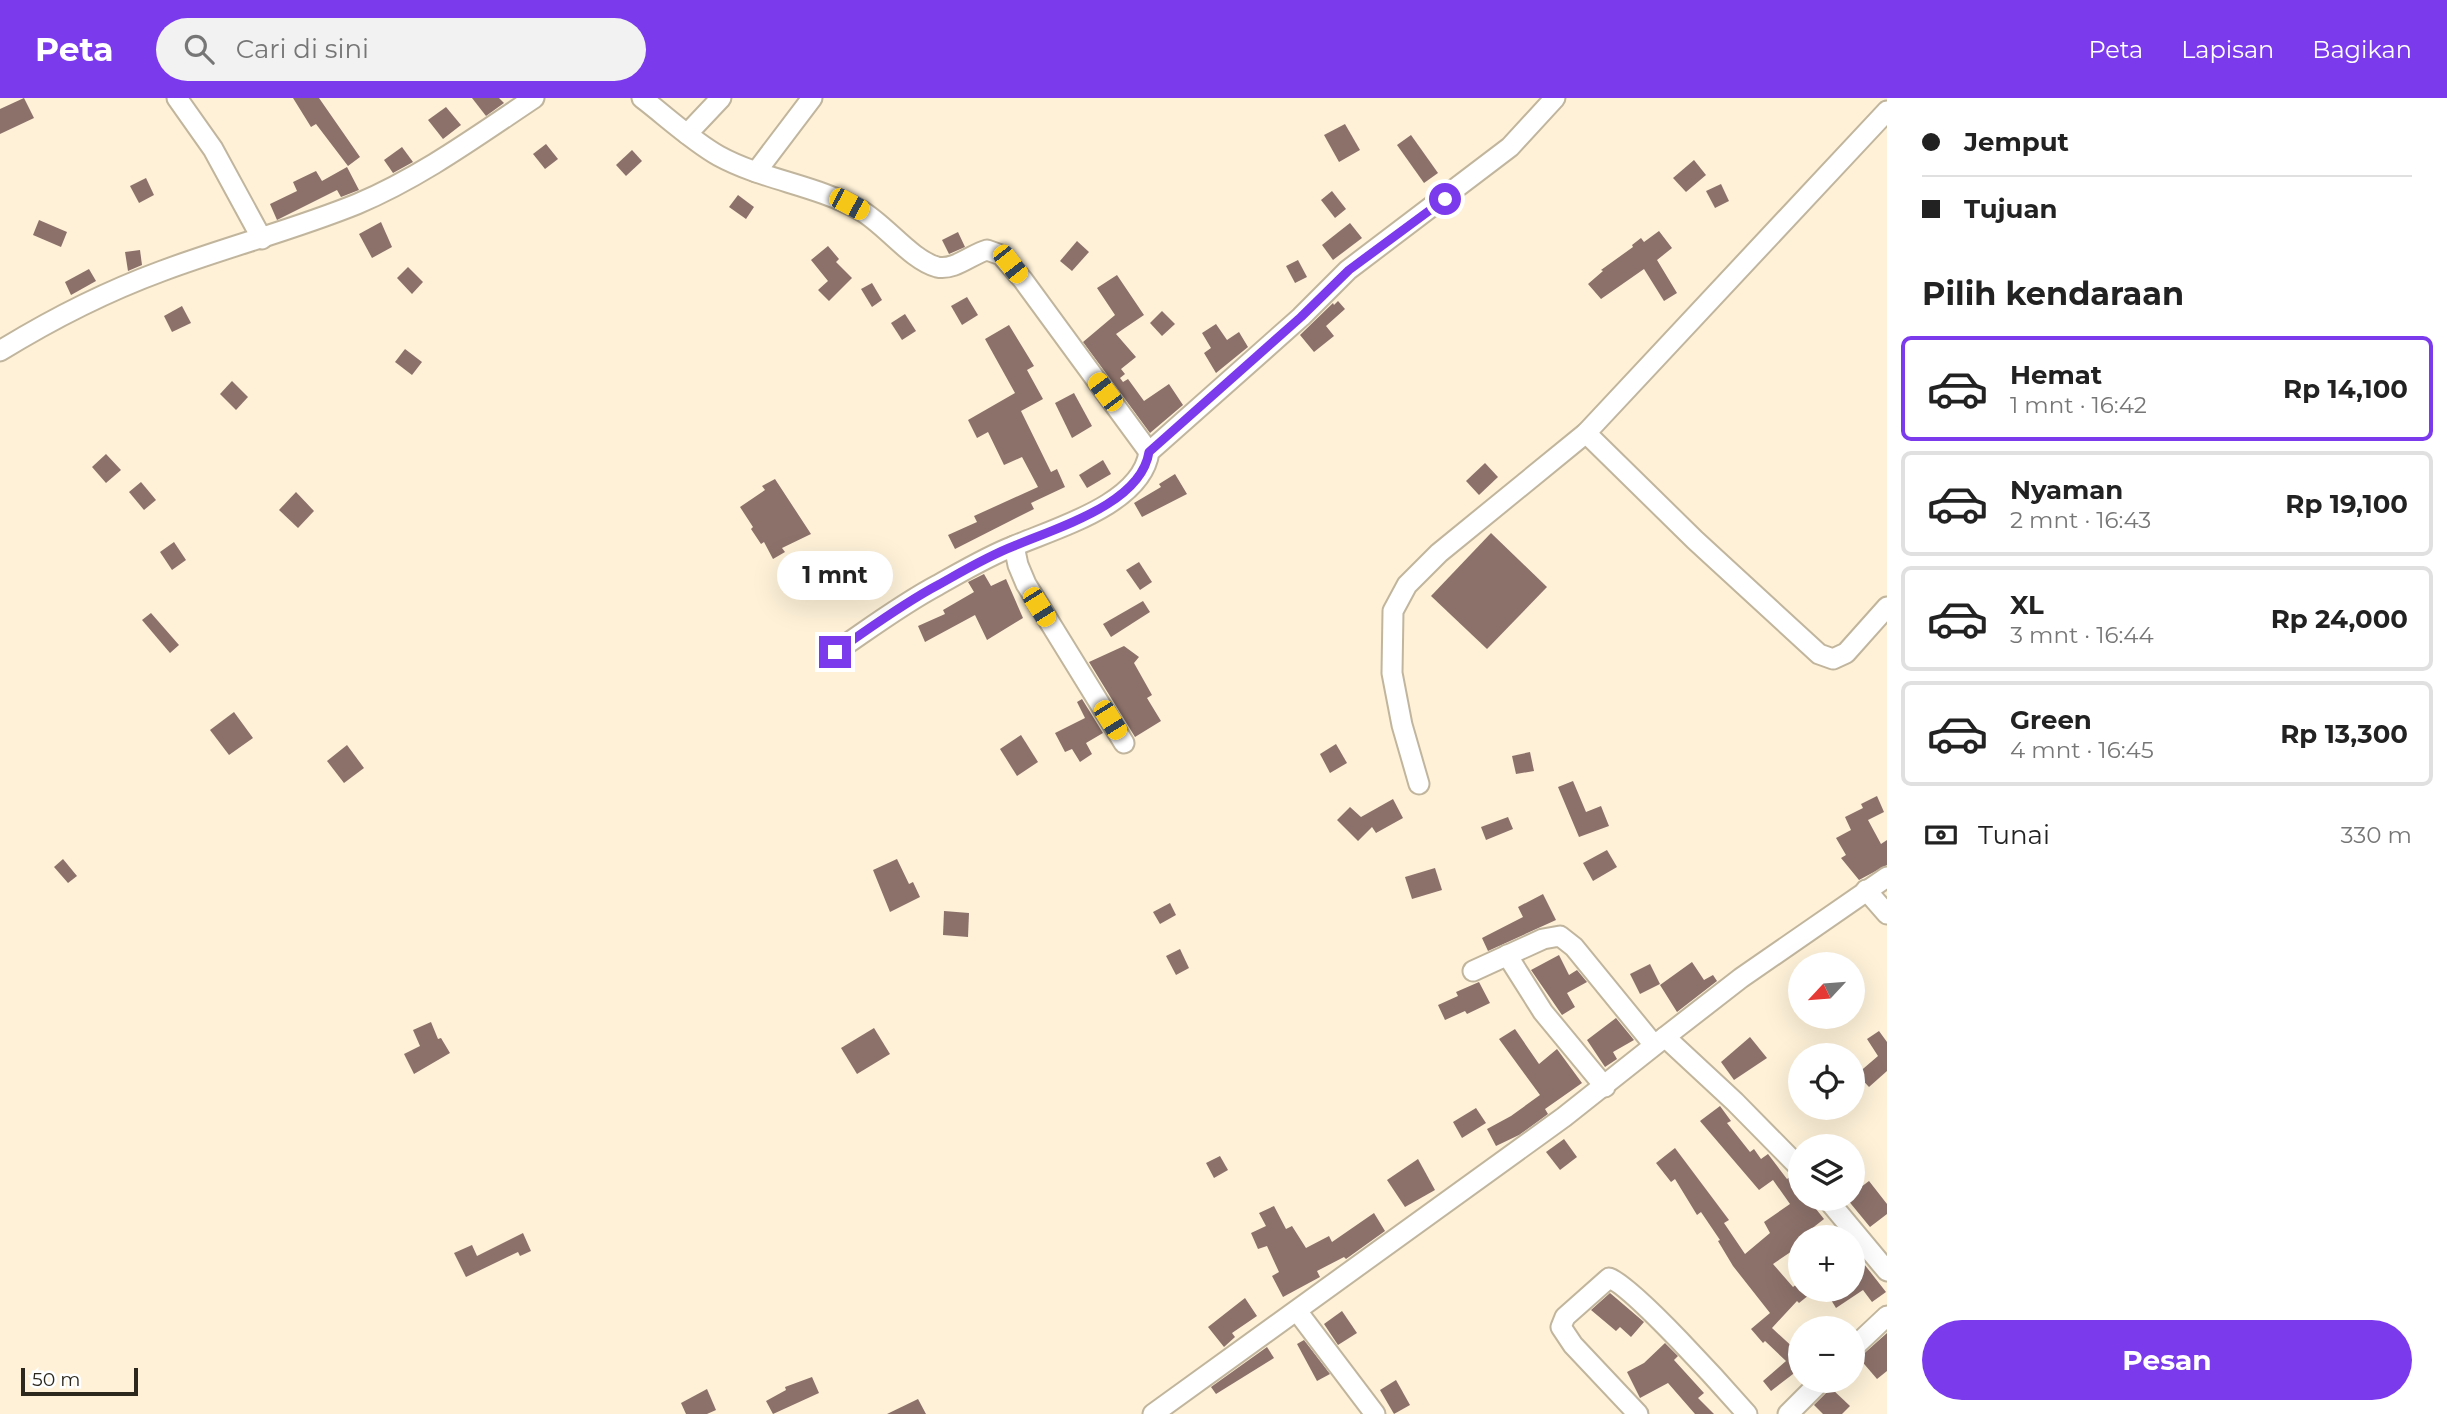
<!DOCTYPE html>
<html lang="id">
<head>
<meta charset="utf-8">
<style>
	body { margin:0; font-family:Montserrat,sans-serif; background:#f2f2f2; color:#222; height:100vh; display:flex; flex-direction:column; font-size:26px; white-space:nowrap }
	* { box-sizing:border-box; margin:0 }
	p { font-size:23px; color:#767676 }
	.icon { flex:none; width:38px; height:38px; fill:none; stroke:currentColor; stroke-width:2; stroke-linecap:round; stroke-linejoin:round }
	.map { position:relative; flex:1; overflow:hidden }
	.drawer { display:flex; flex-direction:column; background:#fff; width:560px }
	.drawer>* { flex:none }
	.top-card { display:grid; align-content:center; height:154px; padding:0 35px; background:#fff }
	.needle { width:46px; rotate:244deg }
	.fabs { position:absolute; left:1788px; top:854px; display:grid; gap:14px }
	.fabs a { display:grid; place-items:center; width:77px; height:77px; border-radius:50%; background:#fff; box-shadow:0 7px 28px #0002; font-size:35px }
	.scale { position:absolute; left:21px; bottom:18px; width:117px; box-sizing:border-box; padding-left:7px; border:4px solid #2c281e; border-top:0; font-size:19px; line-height:24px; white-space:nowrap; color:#2c281e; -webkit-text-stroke:5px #fff; paint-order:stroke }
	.end { position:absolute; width:32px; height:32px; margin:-16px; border:9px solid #7c3aed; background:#fff; box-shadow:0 0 0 4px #fff }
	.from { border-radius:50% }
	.bubble { position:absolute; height:49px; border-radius:24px; background:#fff; box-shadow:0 7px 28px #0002; font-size:23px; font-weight:700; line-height:49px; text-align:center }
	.car { position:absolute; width:21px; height:42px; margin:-21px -10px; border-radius:9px; box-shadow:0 0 5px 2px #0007; background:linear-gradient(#f5c518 24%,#345 0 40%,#f5c518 0 76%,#345 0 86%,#f5c518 0) }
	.top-card b { display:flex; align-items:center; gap:24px; height:66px; font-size:26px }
	.top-card b+b { border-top:2px solid #e0e0e0 }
	.top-card i { width:18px; height:18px; background:#222 }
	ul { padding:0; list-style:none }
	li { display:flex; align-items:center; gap:21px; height:105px; margin:0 14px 10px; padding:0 21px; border:4px solid #e0e0e0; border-radius:10px }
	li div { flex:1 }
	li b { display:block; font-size:26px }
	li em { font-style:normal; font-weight:700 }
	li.on { border-color:#7c3aed }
	li>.icon { width:63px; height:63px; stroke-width:1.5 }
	h2 { padding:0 35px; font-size:32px; line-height:84px }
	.pay { display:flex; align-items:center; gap:18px; height:77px; padding:0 35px; font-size:26px }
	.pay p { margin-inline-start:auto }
	.primary-button { display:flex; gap:14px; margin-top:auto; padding:14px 35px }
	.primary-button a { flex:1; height:80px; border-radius:42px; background:#7c3aed; color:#fff; font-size:28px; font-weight:700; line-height:80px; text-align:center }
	header { display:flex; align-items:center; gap:42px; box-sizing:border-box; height:98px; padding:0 35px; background:#7c3aed; color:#fff }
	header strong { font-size:33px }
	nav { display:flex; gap:38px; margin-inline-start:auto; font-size:24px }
	.search { width:490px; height:63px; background:#f2f2f2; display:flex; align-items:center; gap:18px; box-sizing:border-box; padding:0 24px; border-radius:38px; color:#767676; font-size:26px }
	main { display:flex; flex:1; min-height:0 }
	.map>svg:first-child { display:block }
	.building { fill:#8c716a }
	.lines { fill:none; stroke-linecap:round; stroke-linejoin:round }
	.minor-casing { stroke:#c1b59d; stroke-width:23 }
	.minor { stroke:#fff; stroke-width:19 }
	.route { stroke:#7c3aed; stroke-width:9 }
</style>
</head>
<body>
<header>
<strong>Peta</strong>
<div class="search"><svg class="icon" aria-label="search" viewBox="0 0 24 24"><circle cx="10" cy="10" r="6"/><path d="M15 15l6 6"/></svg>Cari di sini</div>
<nav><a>Peta</a><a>Lapisan</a><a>Bagikan</a></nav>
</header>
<main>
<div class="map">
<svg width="1887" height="1316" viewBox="0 0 1887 1316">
	<rect width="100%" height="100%" fill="#fef1d8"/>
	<!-- building -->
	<g class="building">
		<polygon points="24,0 34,20 0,36 0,11"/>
		<polygon points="293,0 319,0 360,59 348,68 316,26 311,29"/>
		<polygon points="472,0 499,0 504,5 486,18"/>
		<polygon points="446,9 461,27 443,41 428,22"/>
		<polygon points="1345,26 1360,52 1339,64 1324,37"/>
		<polygon points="1411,37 1438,75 1424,85 1397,47"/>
		<polygon points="546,46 558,61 545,71 533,56"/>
		<polygon points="402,49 413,64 393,75 384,62"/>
		<polygon points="632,52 642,63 626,78 616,67"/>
		<polygon points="1694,62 1706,77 1686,94 1673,80"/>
		<polygon points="347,69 359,92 341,99 337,92 277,122 270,106 297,93 293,84 316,73 322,83"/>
		<polygon points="146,80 154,97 139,105 130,88"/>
		<polygon points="1721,86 1729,103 1715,110 1706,93"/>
		<polygon points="1332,93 1346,111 1335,120 1321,102"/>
		<polygon points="738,97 754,109 746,121 729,109"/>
		<polygon points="39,122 67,134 61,149 33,137"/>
		<polygon points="381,124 392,149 372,160 359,136"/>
		<polygon points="1350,125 1362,140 1333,162 1322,147"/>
		<polygon points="1659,133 1672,150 1657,162 1677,195 1664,203 1644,171 1601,201 1588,186 1603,173 1601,172 1633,149 1632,147 1641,140 1644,144"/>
		<polygon points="958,134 965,149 949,156 942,142"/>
		<polygon points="1077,143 1089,154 1072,173 1060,163"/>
		<polygon points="828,148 839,161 836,164 852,180 829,203 818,192 828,183 811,162"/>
		<polygon points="140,152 142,167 128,173 125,154"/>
		<polygon points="1298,162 1307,179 1295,185 1286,168"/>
		<polygon points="408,169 423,184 412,196 397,180"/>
		<polygon points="89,171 96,183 71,197 65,184"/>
		<polygon points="1117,177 1144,217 1116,236 1136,259 1121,271 1125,276 1120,280 1123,284 1128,281 1144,303 1169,286 1183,307 1150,335 1083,244 1115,217 1097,190"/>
		<polygon points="872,185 882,202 872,209 861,191"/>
		<polygon points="967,199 978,217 962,227 951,208"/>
		<polygon points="1338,203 1345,211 1326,228 1334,238 1314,254 1300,237 1333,205 1334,207"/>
		<polygon points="182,208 191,225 172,234 164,218"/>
		<polygon points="1162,213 1175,226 1162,238 1150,225"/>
		<polygon points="905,216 916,233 902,242 891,225"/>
		<polygon points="1216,226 1227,242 1239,234 1248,249 1216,275 1204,255 1211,250 1202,235"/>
		<polygon points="1009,227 1034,268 1027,272 1043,301 1021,313 1051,374 1057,371 1065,389 1031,405 1034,411 955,451 948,437 977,424 974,418 1038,389 1022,359 1004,367 988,334 977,340 968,322 1015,295 985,241"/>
		<polygon points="405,251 422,264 412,277 395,264"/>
		<polygon points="232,283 248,299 236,312 220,296"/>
		<polygon points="1074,295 1092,328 1072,340 1055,305"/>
		<polygon points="106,356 121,372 106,385 92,369"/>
		<polygon points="1103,362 1111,376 1087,390 1079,377"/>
		<polygon points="1485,365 1498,379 1479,397 1466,383"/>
		<polygon points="1175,376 1187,396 1142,419 1134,405 1161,389 1159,386"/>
		<polygon points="775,381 811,436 782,450 785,454 773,461 764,444 761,446 751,431 753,429 740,409 765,392 762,388"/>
		<polygon points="141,384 156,402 144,412 129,394"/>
		<polygon points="296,394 314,413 298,430 279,412"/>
		<polygon points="1491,435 1547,489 1487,551 1431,498"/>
		<polygon points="174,444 186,462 172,472 160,454"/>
		<polygon points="1139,464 1152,484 1140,492 1126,472"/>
		<polygon points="984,476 991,488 1006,481 1023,520 987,542 975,517 925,544 918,528 945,516 943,512 974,494 968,484"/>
		<polygon points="1143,503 1150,514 1111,539 1103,526"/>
		<polygon points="151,515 179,547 170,555 142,522"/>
		<polygon points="1124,548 1139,559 1134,565 1152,597 1147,600 1161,623 1135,639 1089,564"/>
		<polygon points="1082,601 1103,635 1086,645 1092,656 1080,664 1072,651 1065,654 1055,635 1085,620 1077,604"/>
		<polygon points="234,614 253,640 229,657 210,632"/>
		<polygon points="1021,637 1038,664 1017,678 1000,651"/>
		<polygon points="1336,646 1347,665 1330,675 1320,656"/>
		<polygon points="347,647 364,670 344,685 327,663"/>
		<polygon points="1530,654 1534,673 1516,676 1512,658"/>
		<polygon points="1573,683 1586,714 1601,708 1609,728 1579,739 1558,689"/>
		<polygon points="1877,698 1884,714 1868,722 1881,746 1887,742 1887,767 1859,782 1841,760 1846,757 1836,740 1851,732 1845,719 1863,710 1861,706"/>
		<polygon points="1393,701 1403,720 1376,735 1372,729 1358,743 1337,722 1350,709 1361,719"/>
		<polygon points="1508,719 1513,731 1486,742 1481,729"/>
		<polygon points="1607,752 1617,769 1593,783 1583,765"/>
		<polygon points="63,761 77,778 68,785 54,769"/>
		<polygon points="897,761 909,786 913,784 920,799 890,814 873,772"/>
		<polygon points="1435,770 1442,792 1412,801 1405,779"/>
		<polygon points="1543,796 1556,822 1488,853 1482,840 1523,819 1518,809"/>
		<polygon points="1170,805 1176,817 1160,826 1153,814"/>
		<polygon points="944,813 969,815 968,839 943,837"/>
		<polygon points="1180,851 1189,870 1176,877 1166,858"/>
		<polygon points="1559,857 1569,877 1577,872 1587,884 1567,895 1575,909 1562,917 1531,872"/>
		<polygon points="1692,864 1704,882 1713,877 1717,883 1677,914 1660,887"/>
		<polygon points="1650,866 1660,886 1640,896 1630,876"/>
		<polygon points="1479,884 1490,905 1467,916 1465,913 1445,922 1438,907 1458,898 1456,894"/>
		<polygon points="1616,920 1634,942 1613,954 1617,961 1605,969 1587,942"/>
		<polygon points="431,924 438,941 441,940 450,955 414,976 404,956 420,948 413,932"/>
		<polygon points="874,930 890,956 857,976 841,950"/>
		<polygon points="1515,931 1539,966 1557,951 1582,985 1545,1011 1548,1016 1519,1037 1496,1048 1487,1031 1511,1018 1540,997 1499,941"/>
		<polygon points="1879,933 1887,944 1887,973 1869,989 1857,976 1878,958 1867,941"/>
		<polygon points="1750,939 1767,960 1734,982 1721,964"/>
		<polygon points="1720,1008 1731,1023 1727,1025 1750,1054 1754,1051 1761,1061 1768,1056 1787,1081 1790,1079 1801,1095 1801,1101 1808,1101 1824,1121 1801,1139 1801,1147 1773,1166 1793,1189 1799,1184 1801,1192 1805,1192 1809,1197 1799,1205 1797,1203 1772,1230 1798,1254 1801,1252 1801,1277 1797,1273 1771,1293 1763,1283 1786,1263 1765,1243 1763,1245 1751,1231 1770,1215 1733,1168 1718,1143 1720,1142 1701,1114 1697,1117 1675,1081 1671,1084 1656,1065 1675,1050 1729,1122 1724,1125 1745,1156 1770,1135 1764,1124 1790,1106 1773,1082 1759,1092 1700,1023"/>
		<polygon points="1476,1010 1486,1025 1462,1040 1453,1024"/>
		<polygon points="1564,1041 1577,1059 1560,1072 1546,1054"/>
		<polygon points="1220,1058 1228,1072 1214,1080 1206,1065"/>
		<polygon points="1418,1061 1435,1092 1405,1109 1387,1082"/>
		<polygon points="1869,1083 1887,1106 1887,1116 1870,1129 1847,1101 1853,1101 1853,1095"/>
		<polygon points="1274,1108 1286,1131 1292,1128 1306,1150 1329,1138 1332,1144 1374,1115 1385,1133 1346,1161 1344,1159 1317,1173 1320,1179 1283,1199 1272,1178 1279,1174 1267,1148 1258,1151 1251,1135 1266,1128 1259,1115"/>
		<polygon points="523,1135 531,1153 520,1158 518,1154 466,1179 454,1155 472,1147 477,1158"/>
		<polygon points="1853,1152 1886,1194 1872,1204 1863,1192 1836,1210 1825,1192 1853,1192"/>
		<polygon points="1610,1195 1644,1224 1631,1239 1620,1229 1616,1233 1591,1212"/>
		<polygon points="1245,1200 1257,1218 1232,1235 1235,1239 1224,1249 1208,1229"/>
		<polygon points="1342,1213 1357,1235 1338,1247 1324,1226"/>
		<polygon points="1887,1235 1887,1273 1877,1281 1859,1260"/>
		<polygon points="1304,1242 1330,1276 1317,1283 1297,1246"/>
		<polygon points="1665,1245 1678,1258 1674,1262 1704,1295 1698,1300 1714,1316 1695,1316 1668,1285 1640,1300 1627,1274 1644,1265"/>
		<polygon points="1267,1249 1274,1260 1216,1296 1211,1289"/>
		<polygon points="812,1279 819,1295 773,1316 766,1303 786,1292 785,1289"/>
		<polygon points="1396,1282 1410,1307 1394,1316 1380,1292"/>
		<polygon points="1831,1290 1850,1308 1842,1316 1823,1316 1814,1307"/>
		<polygon points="707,1291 716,1312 707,1316 686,1316 681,1305"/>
		<polygon points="918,1301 926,1316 887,1316"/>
	</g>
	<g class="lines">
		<!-- minor casing -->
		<g class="minor-casing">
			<g id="minor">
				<polyline points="177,0 213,51 262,141"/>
				<path d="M642,0C667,19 691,42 719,58C763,82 816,87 860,112C885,126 911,162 937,169C954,173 972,156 987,152L1001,157L1023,182L1149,354"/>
				<polyline points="687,36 721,0"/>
				<polyline points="756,74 812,0"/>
				<path d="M0,253C52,221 105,194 162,173C226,149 293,132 357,106C421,79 477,38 534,0"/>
				<polyline points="1586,335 1695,442 1819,556 1833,561 1846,555 1887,509"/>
				<polyline points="1014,448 1018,467 1026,486 1124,645"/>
				<path d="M835,554C869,531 902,506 938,487C963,473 988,458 1014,448C1056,430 1142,406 1149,354L1301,219L1348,172L1510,49L1555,0"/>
				<polyline points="1419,686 1402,627 1392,575 1393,513 1407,487 1439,455 1586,335 1887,13"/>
				<polyline points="1866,792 1887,816"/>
				<polyline points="1507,857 1543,914 1605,989"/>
				<polyline points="1473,873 1543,841 1560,838 1574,849 1654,947"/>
				<polyline points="1665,939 1741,880 1887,779"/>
				<polyline points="1827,1101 1887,1173"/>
				<polyline points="1297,1213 1375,1316"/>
				<polyline points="1853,1250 1887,1218"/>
				<polyline points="1153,1316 1564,1019 1665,939 1735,1004 1801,1071"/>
				<path d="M1638,1316L1573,1247L1561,1229L1565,1219L1609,1180C1633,1188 1726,1292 1747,1316"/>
				<polyline points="1788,1316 1821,1283"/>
			</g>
		</g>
		<!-- minor -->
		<use href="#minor" class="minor"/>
	</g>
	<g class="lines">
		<!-- route -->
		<path class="route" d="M835,554C869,531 902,506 938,487C963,473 988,458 1014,448C1056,430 1141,406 1149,354L1301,219L1349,172L1445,101"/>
	</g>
</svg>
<div class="fabs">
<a><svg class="needle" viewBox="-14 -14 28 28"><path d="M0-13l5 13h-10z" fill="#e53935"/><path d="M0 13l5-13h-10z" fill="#767676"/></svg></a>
<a><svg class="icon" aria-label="locate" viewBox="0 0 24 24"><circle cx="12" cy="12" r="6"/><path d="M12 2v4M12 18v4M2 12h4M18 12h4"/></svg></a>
<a><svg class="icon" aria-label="layers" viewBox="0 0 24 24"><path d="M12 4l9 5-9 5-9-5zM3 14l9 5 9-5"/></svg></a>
<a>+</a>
<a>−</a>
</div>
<div class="scale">50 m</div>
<i class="end from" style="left:1445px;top:101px"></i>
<i class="end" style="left:835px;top:554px"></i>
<div class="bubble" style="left:777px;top:453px;width:116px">1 mnt</div>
<i class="car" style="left:849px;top:106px;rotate:118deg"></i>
<i class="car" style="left:1010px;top:166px;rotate:142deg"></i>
<i class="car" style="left:1105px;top:294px;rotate:323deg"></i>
<i class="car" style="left:1039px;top:509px;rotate:148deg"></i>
<i class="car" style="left:1110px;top:622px;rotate:148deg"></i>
</div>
<section class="drawer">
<div class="top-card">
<b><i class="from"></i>Jemput</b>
<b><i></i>Tujuan</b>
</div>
<h2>Pilih kendaraan</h2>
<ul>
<li class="on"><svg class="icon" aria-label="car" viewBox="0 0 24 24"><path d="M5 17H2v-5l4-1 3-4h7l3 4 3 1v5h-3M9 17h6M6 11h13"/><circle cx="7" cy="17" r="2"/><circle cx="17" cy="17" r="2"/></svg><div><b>Hemat</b><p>1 mnt · 16:42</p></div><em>Rp 14,100</em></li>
<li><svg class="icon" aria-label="car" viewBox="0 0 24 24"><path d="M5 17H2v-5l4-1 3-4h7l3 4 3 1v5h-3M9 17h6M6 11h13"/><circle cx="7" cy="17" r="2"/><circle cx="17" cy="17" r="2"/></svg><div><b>Nyaman</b><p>2 mnt · 16:43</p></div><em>Rp 19,100</em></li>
<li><svg class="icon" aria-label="car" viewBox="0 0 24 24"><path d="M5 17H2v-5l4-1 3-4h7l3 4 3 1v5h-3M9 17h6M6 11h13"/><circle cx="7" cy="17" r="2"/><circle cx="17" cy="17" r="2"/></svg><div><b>XL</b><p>3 mnt · 16:44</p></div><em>Rp 24,000</em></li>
<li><svg class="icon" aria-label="car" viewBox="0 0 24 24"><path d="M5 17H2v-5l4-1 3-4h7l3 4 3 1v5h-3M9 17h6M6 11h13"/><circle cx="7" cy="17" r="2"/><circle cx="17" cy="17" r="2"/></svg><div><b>Green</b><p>4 mnt · 16:45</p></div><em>Rp 13,300</em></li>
</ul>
<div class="pay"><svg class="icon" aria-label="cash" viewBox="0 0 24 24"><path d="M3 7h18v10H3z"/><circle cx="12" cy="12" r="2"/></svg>Tunai<p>330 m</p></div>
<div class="primary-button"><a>Pesan</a></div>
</section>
</main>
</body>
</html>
